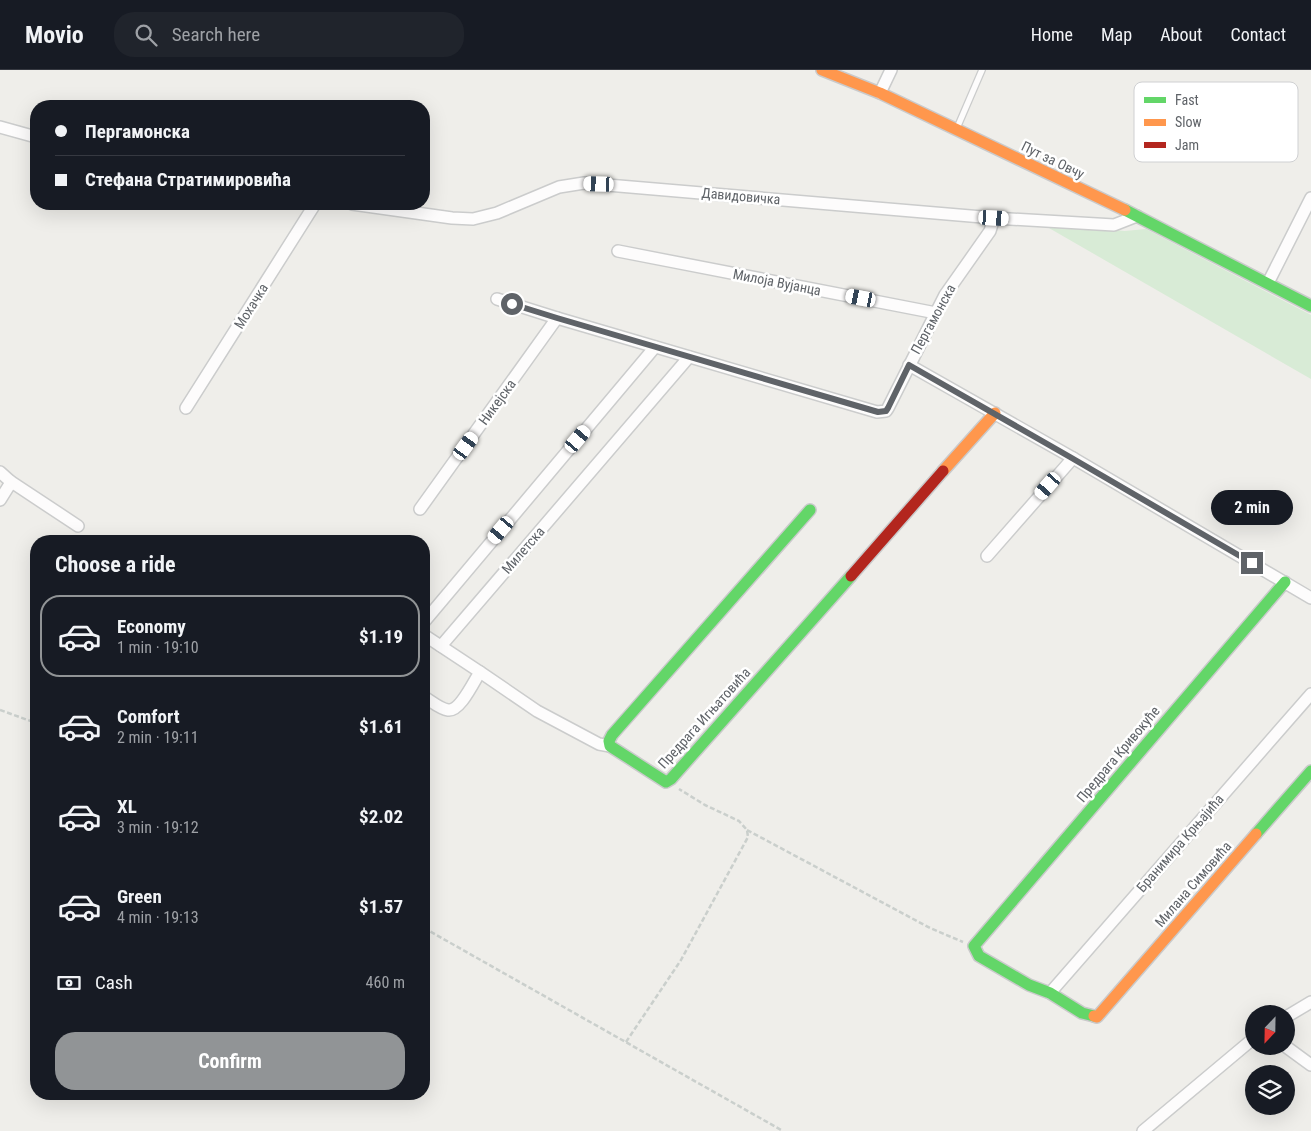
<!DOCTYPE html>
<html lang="en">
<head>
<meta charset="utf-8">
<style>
	body { margin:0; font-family:"Roboto Condensed",sans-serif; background:#20242c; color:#f1f3f6; height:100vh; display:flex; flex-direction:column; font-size:19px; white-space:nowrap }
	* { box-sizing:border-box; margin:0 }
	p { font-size:16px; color:#9ea1a6 }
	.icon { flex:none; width:28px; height:28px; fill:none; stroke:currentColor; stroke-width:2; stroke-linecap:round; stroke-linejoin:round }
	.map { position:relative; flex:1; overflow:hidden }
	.sheet { position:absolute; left:30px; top:465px; width:400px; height:565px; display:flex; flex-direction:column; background:#171b24; border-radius:20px; box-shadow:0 5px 20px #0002 }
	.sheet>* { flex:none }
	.top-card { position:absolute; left:30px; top:30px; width:400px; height:110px; border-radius:20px; box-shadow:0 5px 20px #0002; display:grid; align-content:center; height:110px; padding:0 25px; background:#171b24 }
	.needle { width:32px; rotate:202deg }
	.controls { position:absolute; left:1245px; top:935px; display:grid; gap:10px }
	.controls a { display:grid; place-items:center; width:50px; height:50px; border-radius:50%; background:#171b24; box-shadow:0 5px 20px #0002; font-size:25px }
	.end { position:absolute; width:22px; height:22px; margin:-11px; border:6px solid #5f6368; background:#fff; box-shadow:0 0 0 2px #fff }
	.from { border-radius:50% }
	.bubble { position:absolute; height:35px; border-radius:18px; background:#171b24; box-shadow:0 5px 20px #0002; font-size:16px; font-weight:700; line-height:35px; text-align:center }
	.car { position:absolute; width:15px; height:30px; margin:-15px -8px; border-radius:6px; box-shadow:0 0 4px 1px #0007; background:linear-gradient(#fff 24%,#345 0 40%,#fff 0 76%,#345 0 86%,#fff 0) }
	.top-card b { display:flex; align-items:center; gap:18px; height:48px; font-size:19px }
	.top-card b+b { border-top:1px solid #363941 }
	.top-card i { width:12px; height:12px; background:#f1f3f6 }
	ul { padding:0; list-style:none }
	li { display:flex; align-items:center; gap:15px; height:82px; margin:0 10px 8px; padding:0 15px; border:2px solid transparent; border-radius:20px }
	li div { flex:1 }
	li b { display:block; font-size:19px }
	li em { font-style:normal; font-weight:700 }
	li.on { border-color:#919496 }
	li>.icon { width:45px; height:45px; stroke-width:1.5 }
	h2 { padding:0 25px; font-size:22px; line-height:60px }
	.pay { display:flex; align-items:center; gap:12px; height:55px; padding:0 25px; font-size:19px }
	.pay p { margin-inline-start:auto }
	.cta { display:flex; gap:10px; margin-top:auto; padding:10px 25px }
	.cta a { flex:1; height:58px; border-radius:20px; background:#919496; color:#fff; font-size:20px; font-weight:700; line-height:58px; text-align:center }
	header { display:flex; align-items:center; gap:30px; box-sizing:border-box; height:70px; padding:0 25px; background:#171b24; border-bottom:1px solid #363941 }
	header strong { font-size:24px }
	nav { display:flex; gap:28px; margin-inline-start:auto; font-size:18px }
	.search { width:350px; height:45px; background:#20242c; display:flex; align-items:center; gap:12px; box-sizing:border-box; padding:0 18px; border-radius:20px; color:#9ea1a6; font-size:19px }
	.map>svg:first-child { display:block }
	.green { fill:#d8ebd6 }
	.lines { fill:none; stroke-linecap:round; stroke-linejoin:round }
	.lane-casing { stroke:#cbcccc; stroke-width:8 }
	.street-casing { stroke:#cbcccc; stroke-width:14 }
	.fast-casing { stroke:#cacacb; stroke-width:14 }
	.slow-casing { stroke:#cacacb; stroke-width:14 }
	.jam-casing { stroke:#cacacb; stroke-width:14 }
	.path { stroke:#cacfcc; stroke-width:2.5; stroke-dasharray:5 2.5; stroke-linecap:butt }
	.lane { stroke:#fdfcfc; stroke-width:5.5 }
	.street { stroke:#fdfcfc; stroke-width:11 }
	.fast { stroke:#63d668; stroke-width:11 }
	.slow { stroke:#ff974d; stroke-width:11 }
	.jam { stroke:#b3261e; stroke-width:11 }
	.route { stroke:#5f6368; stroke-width:6 }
	.labels { text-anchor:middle; stroke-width:5; stroke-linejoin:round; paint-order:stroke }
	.street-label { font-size:14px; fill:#5f6368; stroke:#fff }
	.key { fill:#fff; stroke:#cfd0d2; stroke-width:1 }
	.key-label { font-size:14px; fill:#5f6368 }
</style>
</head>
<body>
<header>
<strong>Movio</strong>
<div class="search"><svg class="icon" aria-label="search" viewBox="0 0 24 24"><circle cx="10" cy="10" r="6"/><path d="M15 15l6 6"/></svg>Search here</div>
<nav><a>Home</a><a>Map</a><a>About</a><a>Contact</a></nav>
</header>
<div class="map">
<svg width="1311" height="1061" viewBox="0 0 1311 1061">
	<rect width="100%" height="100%" fill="#efeeea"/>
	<!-- green -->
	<polygon class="green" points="1042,154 1125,161 1146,159 1311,245 1311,309"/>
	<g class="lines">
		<!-- lane casing -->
		<g class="lane-casing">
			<polyline id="lane" points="957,58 982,0"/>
		</g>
		<!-- street casing -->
		<g class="street-casing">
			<g id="street">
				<polyline points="880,23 891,0"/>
				<polyline points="0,57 36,67"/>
				<polyline points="352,134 452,148 473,149 497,143 559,117 584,113 994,148 1114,155 1137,146"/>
				<polyline points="618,181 936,243"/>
				<polyline points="1268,213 1311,128"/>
				<polyline points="497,229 557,248 877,342 886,341 888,338 945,225 990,161 994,148"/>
				<polyline points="909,295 1073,388 1311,528"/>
				<polyline points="186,338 315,134"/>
				<polyline points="0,402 10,411 78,456"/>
				<polyline points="0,430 10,414 10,411"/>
				<polyline points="420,439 557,248"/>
				<polyline points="987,486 1073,388"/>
				<polyline points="424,552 655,277"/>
				<path d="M424,565L480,602C474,611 460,642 448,640C440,639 431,631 424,627"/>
				<polyline points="441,576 689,287"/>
				<polyline points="480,602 537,641 599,674 610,676"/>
				<polyline points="1050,923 1311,624"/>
				<polyline points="1286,947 1311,932"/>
				<polyline points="1285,976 1311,995"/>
				<polyline points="1143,1061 1254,968"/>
			</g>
		</g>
		<!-- fast casing -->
		<g class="fast-casing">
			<g id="fast">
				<polyline points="1125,140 1311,236"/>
				<polyline points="810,440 612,665 609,671 610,676 666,712 671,709 851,506"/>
				<polyline points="1256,764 1311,701"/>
				<polyline points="1094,946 1082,943 1050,923 1029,915 979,886 974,876 1285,512"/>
			</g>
		</g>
		<!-- slow casing -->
		<g class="slow-casing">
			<g id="slow">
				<polyline points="822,0 880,23 1125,140"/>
				<polyline points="943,401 995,343"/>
				<polyline points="1094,946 1097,947 1256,764"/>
			</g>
		</g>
		<!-- jam casing -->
		<g class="jam-casing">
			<polyline id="jam" points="851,506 943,401"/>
		</g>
		<!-- path -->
		<g class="path">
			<polyline points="0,640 36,653"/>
			<polyline points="747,760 930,858 963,872"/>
			<polyline points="424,858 783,1061"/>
			<polyline points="626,972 681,890 748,767 747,760 739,751 705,735 679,719"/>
		</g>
		<!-- lane -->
		<use href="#lane" class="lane"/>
		<!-- street -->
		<use href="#street" class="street"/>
		<!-- fast -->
		<use href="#fast" class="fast"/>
		<!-- slow -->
		<use href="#slow" class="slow"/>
		<!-- jam -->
		<use href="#jam" class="jam"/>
	</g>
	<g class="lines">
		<!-- route -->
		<polyline class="route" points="512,234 557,248 878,342 886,341 888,338 909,295 1070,387 1252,493"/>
	</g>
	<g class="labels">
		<!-- street labels -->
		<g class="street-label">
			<text transform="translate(1053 90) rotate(26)" y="5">Пут за Овчу</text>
			<text transform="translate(741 126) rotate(5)" y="5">Давидовичка</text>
			<text transform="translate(777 212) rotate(11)" y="5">Милоја Вујанца</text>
			<text transform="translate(251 236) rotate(-58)" y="5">Мохачка</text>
			<text transform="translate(933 249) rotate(-61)" y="5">Пергамонска</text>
			<text transform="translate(497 332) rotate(-54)" y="5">Никејска</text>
			<text transform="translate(523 480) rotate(-49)" y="5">Милетска</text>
			<text transform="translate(704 648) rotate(-48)" y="5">Предрага Игњатовића</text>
			<text transform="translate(1118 684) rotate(-50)" y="5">Предрага Кривокуће</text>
			<text transform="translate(1180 773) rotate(-49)" y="5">Бранимира Крњајића</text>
			<text transform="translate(1193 814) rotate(-49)" y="5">Милана Симовића</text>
		</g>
	</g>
	<!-- legend -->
	<rect x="1134" y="12" width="164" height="80" rx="8" class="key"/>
	<rect x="1144" y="27" width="22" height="6" fill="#63d668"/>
	<rect x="1144" y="49" width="22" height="7" fill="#ff974d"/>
	<rect x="1144" y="72" width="22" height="6" fill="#b3261e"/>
	<g class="key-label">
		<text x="1175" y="35">Fast</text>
		<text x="1175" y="57">Slow</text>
		<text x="1175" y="80">Jam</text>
	</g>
</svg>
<div class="controls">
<a><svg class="needle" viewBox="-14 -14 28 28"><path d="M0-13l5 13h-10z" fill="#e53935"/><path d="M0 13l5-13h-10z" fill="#9ea1a6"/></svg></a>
<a><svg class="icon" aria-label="layers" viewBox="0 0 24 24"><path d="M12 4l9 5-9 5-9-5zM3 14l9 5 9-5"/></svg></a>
</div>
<i class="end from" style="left:512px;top:234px"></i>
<i class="end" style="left:1252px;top:493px"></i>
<div class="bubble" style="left:1211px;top:420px;width:82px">2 min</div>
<i class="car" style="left:599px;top:114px;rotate:272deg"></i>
<i class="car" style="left:994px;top:148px;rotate:93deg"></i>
<i class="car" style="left:861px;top:228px;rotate:281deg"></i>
<i class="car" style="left:578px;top:369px;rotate:40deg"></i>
<i class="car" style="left:466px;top:376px;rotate:36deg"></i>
<i class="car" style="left:1048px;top:416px;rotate:221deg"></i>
<i class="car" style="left:501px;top:460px;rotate:220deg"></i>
<div class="top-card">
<b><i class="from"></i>Пергамонска</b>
<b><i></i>Стефана Стратимировића</b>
</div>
<section class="sheet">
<h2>Choose a ride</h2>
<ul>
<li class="on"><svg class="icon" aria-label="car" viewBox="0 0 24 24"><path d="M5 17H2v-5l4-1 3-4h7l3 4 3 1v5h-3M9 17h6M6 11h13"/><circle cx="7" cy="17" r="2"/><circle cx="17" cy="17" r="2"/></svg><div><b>Economy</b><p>1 min · 19:10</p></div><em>$1.19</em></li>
<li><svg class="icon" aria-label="car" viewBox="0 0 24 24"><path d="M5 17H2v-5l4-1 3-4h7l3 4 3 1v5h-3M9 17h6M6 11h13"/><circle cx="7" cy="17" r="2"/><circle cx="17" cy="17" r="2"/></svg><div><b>Comfort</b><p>2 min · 19:11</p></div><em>$1.61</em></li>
<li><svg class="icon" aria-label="car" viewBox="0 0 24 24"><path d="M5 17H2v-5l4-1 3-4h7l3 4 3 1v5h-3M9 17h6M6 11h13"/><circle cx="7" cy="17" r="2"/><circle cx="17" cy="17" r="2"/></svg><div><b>XL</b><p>3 min · 19:12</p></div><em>$2.02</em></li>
<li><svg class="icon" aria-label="car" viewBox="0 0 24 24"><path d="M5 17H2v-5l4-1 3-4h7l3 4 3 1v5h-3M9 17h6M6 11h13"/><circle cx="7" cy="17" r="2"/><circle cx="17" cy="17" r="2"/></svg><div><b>Green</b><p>4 min · 19:13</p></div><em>$1.57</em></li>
</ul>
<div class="pay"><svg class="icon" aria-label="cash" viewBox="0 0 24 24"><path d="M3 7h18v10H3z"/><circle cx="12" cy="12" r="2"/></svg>Cash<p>460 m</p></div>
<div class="cta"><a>Confirm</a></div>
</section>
</div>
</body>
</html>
